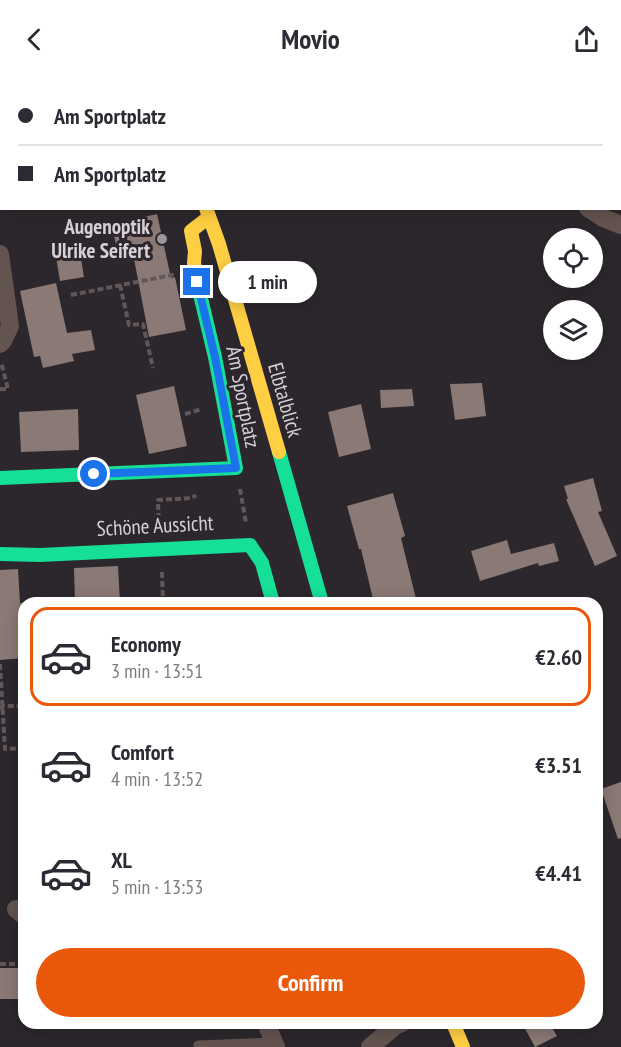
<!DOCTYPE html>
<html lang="en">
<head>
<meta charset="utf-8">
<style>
	body { margin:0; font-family:"PT Sans Narrow",sans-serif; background:#f2f2f3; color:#2b2b33; height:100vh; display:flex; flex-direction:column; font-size:22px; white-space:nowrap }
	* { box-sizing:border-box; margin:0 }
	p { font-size:20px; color:#7c7c81 }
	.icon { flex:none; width:33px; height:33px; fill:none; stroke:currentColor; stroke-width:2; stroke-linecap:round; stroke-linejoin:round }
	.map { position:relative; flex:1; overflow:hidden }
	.drawer { position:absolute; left:18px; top:519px; width:585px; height:432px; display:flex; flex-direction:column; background:#fff; border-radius:18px; box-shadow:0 3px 15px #0003 }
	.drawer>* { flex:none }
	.top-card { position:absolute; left:0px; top:0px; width:621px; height:132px; box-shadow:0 3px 15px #0003; display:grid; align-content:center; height:132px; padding:0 18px; background:#fff }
	.tools { position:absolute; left:543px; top:150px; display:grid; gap:12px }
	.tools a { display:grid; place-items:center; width:60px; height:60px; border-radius:50%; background:#fff; box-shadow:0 3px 15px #0003; font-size:30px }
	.end { position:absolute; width:27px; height:27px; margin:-14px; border:8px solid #1a73e8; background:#fff; box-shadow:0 0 0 3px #fff }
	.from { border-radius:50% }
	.bubble { position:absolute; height:42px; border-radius:21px; background:#fff; box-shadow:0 3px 15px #0003; font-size:20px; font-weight:800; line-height:42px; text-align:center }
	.top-card b { display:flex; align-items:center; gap:21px; height:57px; font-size:22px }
	.top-card b+b { border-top:2px solid #e1e1e2 }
	.top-card i { width:15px; height:15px; background:#2b2b33 }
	ul { padding:10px 0 0; list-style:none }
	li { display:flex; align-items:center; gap:18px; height:99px; margin:0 12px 9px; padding:0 6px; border:3px solid transparent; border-radius:18px }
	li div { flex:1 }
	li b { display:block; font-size:22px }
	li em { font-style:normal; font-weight:800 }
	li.selected { border-color:#ea580c }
	li>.icon { width:54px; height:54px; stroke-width:1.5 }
	.button { display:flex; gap:12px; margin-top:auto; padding:12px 18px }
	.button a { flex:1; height:69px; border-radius:36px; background:#ea580c; color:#fff; font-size:24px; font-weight:800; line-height:69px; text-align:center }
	header { display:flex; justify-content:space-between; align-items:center; height:78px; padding:0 18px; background:#fff; font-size:27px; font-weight:800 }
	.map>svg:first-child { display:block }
	.building { fill:#8a7974 }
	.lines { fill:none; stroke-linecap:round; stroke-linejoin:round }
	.path { stroke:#625756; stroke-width:4; stroke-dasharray:6 3; stroke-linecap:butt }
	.lane { stroke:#645450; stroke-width:9 }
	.street { stroke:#645450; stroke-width:18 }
	.fast { stroke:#16e098; stroke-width:14 }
	.slow { stroke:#ffcf43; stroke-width:14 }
	.route { stroke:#1a73e8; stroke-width:8 }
	.poi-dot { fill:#9a969a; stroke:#2d262d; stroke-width:2 }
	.labels { text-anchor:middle; stroke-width:6; stroke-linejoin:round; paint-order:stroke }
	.poi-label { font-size:21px; font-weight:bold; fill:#d5d1d6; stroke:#2d262d; text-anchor:end }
	.street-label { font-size:21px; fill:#d5d1d6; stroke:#2d262d }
</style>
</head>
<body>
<header><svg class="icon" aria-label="back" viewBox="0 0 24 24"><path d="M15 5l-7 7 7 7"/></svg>Movio<svg class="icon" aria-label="share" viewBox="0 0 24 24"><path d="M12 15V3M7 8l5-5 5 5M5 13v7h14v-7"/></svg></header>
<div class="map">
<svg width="621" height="969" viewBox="0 0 621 969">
	<rect width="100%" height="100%" fill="#2c272c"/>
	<!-- building -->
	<g class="building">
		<polygon points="157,136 171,200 175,199 186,252 149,259 134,181 126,183 124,175 118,177 113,152 118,151 117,145"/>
		<polygon points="80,175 84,199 60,203 56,179"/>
		<polygon points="56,205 67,255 91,252 95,272 72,276 74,283 43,290 40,278 34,279 20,213"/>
		<polygon points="482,305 486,338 455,342 450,306"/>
		<polygon points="174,308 187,368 149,376 136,317"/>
		<polygon points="412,311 414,328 381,330 380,312"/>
		<polygon points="361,326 371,371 339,379 328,334"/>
		<polygon points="78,331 79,372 21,374 19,334"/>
		<polygon points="593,400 602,433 598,434 617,478 595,488 566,421 568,421 564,408"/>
		<polygon points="393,415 405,458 401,460 417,525 374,525 361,471 359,471 347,428"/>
		<polygon points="507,462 511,476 554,465 559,483 539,488 538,485 480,503 471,473"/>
		<polygon points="118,488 120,525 75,525 74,490"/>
		<polygon points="18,491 20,525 24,525 24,580 0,582 0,492"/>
		<polygon points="621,704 621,760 618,761 601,711"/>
		<polygon points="0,890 23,890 24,921 0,921"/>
		<polygon points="522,945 549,945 557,958 535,969"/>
	</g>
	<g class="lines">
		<!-- path -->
		<g class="path">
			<polyline points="50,0 50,2"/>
			<polyline points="126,0 126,2"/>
			<polyline points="120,207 129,247 143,246 153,290"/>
			<polyline points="71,217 167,198 172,197 171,194"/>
			<polyline points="0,311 8,311 1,284"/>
			<polyline points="185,336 202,331"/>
			<polyline points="240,411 246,445"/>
			<polyline points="159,450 158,422 192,420 196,417"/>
			<polyline points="162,494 163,525"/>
			<polyline points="0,586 5,671 24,670"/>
			<polyline points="0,631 3,628 22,628"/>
			<polyline points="0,886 18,886"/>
		</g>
		<!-- lane -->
		<g class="lane">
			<polyline points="421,2 422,0"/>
			<polyline points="198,967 274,964"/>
		</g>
		<!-- street -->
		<g class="street">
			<polyline points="219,2 219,0"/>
			<polyline points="588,130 603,140 621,147"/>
			<polyline points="0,176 10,248 3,263 0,266"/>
			<polyline points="16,831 24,838"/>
			<polyline points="266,945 276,969"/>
			<polyline points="370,969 395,948 402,945"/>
		</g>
		<!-- fast -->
		<g class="fast">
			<polyline points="162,0 162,2"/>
			<polyline points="279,374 322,525"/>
			<polyline points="0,400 236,390 215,279 199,212"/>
			<polyline points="0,476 40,477 250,467 262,485 273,525"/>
		</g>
		<!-- slow -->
		<g class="slow">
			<polyline points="566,0 566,2"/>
			<polyline points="206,130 219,166 279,374"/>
			<polyline points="199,212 194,185 195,173 191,153 209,139"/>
			<polyline points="453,945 463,969"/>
		</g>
	</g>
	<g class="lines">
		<!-- route -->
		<polyline class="route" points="94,396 236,390 215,279 197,204"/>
	</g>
	<!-- markers -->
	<circle class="poi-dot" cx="162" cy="161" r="6"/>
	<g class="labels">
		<!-- poi labels -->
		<g class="poi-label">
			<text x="150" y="156">Augenoptik<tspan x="150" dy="24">Ulrike Seifert</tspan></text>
		</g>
		<!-- street labels -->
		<g class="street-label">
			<text transform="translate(243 319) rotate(79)" y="7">Am Sportplatz</text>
			<text transform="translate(285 322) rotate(74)" y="7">Elbtalblick</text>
			<text transform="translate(155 448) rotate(-3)" y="7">Schöne Aussicht</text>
		</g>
	</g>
</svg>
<div class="tools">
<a><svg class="icon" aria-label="locate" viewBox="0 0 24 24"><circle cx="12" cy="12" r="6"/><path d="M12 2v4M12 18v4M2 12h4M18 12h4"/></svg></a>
<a><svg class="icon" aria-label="layers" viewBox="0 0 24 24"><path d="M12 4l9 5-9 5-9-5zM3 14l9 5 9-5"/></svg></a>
</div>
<i class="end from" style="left:94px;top:396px"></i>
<i class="end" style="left:197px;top:204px"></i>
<div class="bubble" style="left:218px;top:183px;width:99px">1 min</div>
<div class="top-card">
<b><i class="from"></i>Am Sportplatz</b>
<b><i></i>Am Sportplatz</b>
</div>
<section class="drawer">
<ul>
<li class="selected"><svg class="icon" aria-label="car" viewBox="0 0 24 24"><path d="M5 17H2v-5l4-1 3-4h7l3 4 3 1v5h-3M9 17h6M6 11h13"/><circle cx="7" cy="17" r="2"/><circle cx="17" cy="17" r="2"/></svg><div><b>Economy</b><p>3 min · 13:51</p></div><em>€2.60</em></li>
<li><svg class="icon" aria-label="car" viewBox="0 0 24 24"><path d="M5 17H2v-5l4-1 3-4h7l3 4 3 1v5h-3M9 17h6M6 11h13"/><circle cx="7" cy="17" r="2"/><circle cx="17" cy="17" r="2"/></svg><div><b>Comfort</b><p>4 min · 13:52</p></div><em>€3.51</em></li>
<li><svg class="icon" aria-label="car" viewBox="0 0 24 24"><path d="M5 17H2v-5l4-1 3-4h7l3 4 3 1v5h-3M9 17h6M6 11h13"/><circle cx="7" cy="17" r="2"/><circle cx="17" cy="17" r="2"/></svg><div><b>XL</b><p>5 min · 13:53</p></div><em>€4.41</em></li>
</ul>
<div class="button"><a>Confirm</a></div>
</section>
</div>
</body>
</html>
